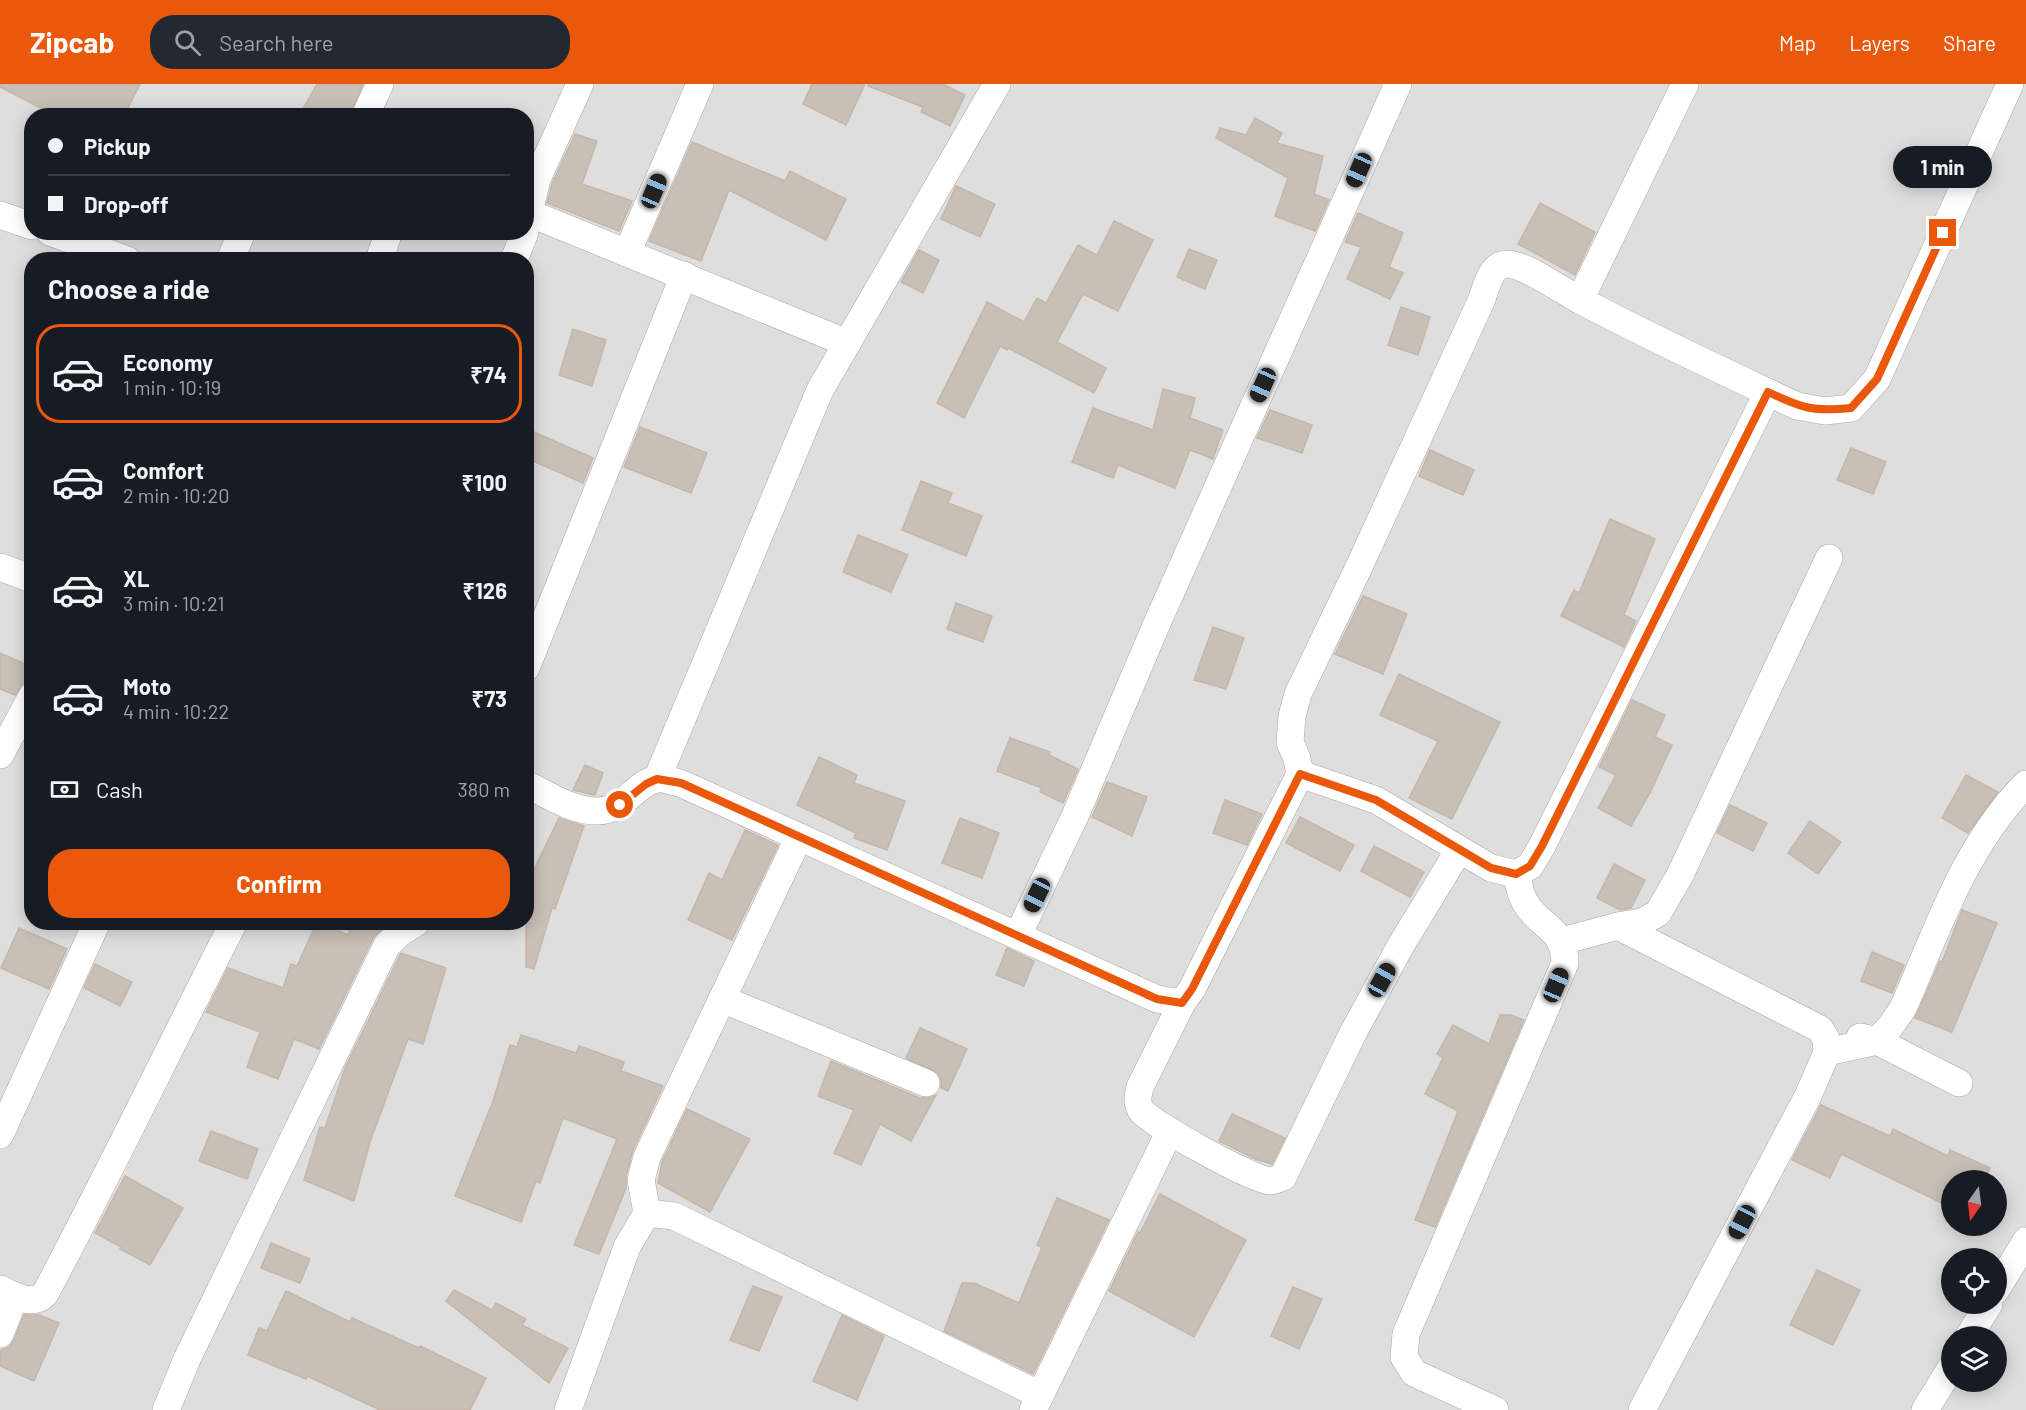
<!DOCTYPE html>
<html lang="en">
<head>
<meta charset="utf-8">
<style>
	body { margin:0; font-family:Barlow,sans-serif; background:#242831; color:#f1f3f6; height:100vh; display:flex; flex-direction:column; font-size:22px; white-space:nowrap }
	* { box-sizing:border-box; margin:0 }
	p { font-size:20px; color:#9ea1a6 }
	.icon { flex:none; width:33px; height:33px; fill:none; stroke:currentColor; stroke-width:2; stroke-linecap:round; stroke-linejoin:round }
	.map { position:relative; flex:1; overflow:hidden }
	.drawer { position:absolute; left:24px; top:168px; width:510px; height:678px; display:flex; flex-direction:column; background:#171b24; border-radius:24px; box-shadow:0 3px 15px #0003 }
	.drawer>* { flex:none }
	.top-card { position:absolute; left:24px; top:24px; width:510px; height:132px; border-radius:24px; box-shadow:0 3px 15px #0003; display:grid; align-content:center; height:132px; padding:0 24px; background:#171b24 }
	.needle { width:39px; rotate:194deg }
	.controls { position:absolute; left:1941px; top:1086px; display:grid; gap:12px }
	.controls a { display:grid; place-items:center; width:66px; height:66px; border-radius:50%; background:#171b24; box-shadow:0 3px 15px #0003; font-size:30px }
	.end { position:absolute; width:27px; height:27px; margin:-14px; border:8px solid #ea580c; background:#fff; box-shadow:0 0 0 3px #fff }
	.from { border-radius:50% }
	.bubble { position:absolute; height:42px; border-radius:21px; background:#171b24; box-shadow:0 3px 15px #0003; font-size:20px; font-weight:700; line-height:42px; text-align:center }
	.car { position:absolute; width:18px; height:36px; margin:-18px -9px; border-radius:8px; box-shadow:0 0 4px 2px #0007; background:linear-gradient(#222 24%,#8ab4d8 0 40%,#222 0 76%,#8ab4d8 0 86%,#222 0) }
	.top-card b { display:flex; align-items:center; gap:21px; height:57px; font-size:22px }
	.top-card b+b { border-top:2px solid #363941 }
	.top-card i { width:15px; height:15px; background:#f1f3f6 }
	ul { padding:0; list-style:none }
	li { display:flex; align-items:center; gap:18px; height:99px; margin:0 12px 9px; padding:0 12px; border:3px solid transparent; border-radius:24px }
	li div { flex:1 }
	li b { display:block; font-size:22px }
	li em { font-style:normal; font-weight:700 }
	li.on { border-color:#ea580c }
	li>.icon { width:54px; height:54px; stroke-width:1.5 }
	h2 { padding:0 24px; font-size:27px; line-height:72px }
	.pay { display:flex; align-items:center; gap:15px; height:66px; padding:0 24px; font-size:22px }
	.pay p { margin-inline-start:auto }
	.primary-button { display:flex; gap:12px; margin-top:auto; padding:12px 24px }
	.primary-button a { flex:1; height:69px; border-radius:24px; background:#ea580c; color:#fff; font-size:24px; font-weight:700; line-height:69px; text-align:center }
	header { display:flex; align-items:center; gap:36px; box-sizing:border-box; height:84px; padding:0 30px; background:#ea580c; color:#fff }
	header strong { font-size:28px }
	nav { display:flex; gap:33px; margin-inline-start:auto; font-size:21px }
	.search { width:420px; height:54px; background:#242831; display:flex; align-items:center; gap:15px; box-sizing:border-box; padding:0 21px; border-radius:24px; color:#9ea1a6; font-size:22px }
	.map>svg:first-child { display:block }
	.residential { fill:#dfdede; fill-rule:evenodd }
	.building { fill:#c8bfb6; stroke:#c6b7a8; stroke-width:1.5 }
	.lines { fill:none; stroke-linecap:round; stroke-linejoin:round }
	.minor-casing { stroke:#a8a8a8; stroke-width:28 }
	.minor { stroke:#fff; stroke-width:27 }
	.route { stroke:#ea580c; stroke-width:8 }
</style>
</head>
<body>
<header>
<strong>Zipcab</strong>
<div class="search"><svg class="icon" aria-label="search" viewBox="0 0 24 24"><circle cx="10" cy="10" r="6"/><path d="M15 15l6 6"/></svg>Search here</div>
<nav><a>Map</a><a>Layers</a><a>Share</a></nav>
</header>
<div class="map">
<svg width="2026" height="1326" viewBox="0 0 2026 1326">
	<rect width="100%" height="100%" fill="#f2efe7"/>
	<!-- residential -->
	<path class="residential" d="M0,0H2026V1326H0ZM32,32H526V148H32ZM32,176H526V838H32ZM1952,1096H1996V1142H1952ZM1952,1174H1996V1220H1952ZM1952,1252H1996V1298H1952Z"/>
	<!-- building -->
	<g class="building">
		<polygon points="0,0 140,0 124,32 56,32 0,3"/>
		<polygon points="317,0 363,0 350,32 299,32"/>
		<polygon points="812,0 865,0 846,41 803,20"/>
		<polygon points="868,0 943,0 965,11 950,42 921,28 923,23 868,2"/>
		<polygon points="1255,34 1282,49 1277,59 1323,72 1314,110 1329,116 1315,147 1275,132 1288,94 1216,54 1220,44 1246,51"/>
		<polygon points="575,50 597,57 582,100 632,117 619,147 547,119 552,100"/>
		<polygon points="692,58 785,97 790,87 846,115 826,156 729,106 701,177 649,157"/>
		<polygon points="956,102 995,120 980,153 941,135"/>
		<polygon points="1540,119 1595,148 1575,191 1518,160"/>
		<polygon points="1358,129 1403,149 1389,183 1403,189 1390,215 1347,195 1361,163 1345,158"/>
		<polygon points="1114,137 1153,156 1118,227 1083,210 1057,258 1106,284 1094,309 1008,264 1007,266 1000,262 964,334 937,319 987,218 1024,238 1037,214 1046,219 1078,161 1097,171"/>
		<polygon points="1189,165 1217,176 1205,205 1177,193"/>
		<polygon points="919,166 939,176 923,209 901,198"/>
		<polygon points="1401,223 1430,233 1418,271 1388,261"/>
		<polygon points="573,245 606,256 592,302 559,291"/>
		<polygon points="1163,305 1195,314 1190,334 1223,346 1213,375 1190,366 1175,404 1118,381 1113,394 1072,378 1093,324 1153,346"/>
		<polygon points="1270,326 1312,341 1302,369 1257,354"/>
		<polygon points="640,343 707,369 691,409 624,383"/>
		<polygon points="534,348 593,374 583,399 526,374 526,365"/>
		<polygon points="1851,364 1886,378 1873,410 1837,396"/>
		<polygon points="1430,366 1474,386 1463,411 1419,392"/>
		<polygon points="921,397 952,409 948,419 982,432 966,472 902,446"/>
		<polygon points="1610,435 1655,455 1624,531 1636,537 1624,563 1561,532 1574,506 1579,509"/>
		<polygon points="858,451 908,471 891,508 843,488"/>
		<polygon points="1363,512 1407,530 1383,590 1335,570"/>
		<polygon points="956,519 992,532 983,558 947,545"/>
		<polygon points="1213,543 1244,554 1226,605 1194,596"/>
		<polygon points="0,569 32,583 32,596 23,599 15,611 0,605"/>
		<polygon points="1399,590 1500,638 1452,735 1409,714 1438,657 1380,631"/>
		<polygon points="1632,616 1665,631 1655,653 1672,661 1651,707 1631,742 1598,724 1616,691 1599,683"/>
		<polygon points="1010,654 1050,668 1049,671 1078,685 1063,719 1040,708 1042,704 997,687"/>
		<polygon points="819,673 857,691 854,699 905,717 887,766 854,754 856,749 797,721"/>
		<polygon points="585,681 603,689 595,711 573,706"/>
		<polygon points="1966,691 1998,708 1968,749 1942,734"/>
		<polygon points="1107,698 1147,713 1132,752 1092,733"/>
		<polygon points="1225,716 1262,730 1247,761 1213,749"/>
		<polygon points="1730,721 1767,739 1753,767 1717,749"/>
		<polygon points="1300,733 1354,761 1340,787 1286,759"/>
		<polygon points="559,734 584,742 555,825 552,824 534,885 526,883 526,802"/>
		<polygon points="960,734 999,749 982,794 942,779"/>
		<polygon points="1810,737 1841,758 1818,790 1788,769"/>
		<polygon points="745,746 778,761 732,856 688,836 709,789 722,796"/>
		<polygon points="1374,762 1424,788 1410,813 1361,787"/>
		<polygon points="1614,780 1645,796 1631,824 1620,826 1597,814"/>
		<polygon points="1962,826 1997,839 1952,948 1915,934 1940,877 1942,878"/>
		<polygon points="317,838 348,851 352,838 385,838 384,843 373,854 319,965 294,955 278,995 247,983 260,948 206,928 228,884 283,904 291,880 297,882"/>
		<polygon points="19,844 67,865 49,905 1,884"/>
		<polygon points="1007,864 1034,877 1024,902 996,891"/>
		<polygon points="1872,868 1904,881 1892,909 1861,897"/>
		<polygon points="401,869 446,884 423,960 408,955 370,1058 354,1117 304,1096 320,1043 325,1044 345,984"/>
		<polygon points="95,880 132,898 120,922 84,904"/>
		<polygon points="1500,931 1511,931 1524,936 1435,1143 1415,1136 1458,1027 1425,1010 1443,974 1437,970 1453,941 1489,960"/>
		<polygon points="920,944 967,965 948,1007 941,1004 941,996 938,989 906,974"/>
		<polygon points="521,951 576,969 579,962 624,978 621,987 663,1002 633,1066 626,1092 626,1104 599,1170 574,1161 617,1055 563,1034 540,1099 536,1097 521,1138 455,1112 493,1017 510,961 517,963"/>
		<polygon points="831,977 920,1014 929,1014 936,1011 911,1057 880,1040 861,1081 834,1069 854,1026 818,1012"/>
		<polygon points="1821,1021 1890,1052 1893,1045 1948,1072 1950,1066 1990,1084 1985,1096 1952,1096 1952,1124 1841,1070 1830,1094 1792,1076"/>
		<polygon points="687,1025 750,1055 710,1128 658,1099 662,1078"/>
		<polygon points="1232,1030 1285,1054 1272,1080 1255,1075 1219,1057"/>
		<polygon points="211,1047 258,1065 247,1095 199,1077"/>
		<polygon points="125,1092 183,1124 150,1181 120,1165 121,1163 95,1149"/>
		<polygon points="1160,1110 1246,1156 1194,1253 1109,1207 1138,1148 1140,1149"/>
		<polygon points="1057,1114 1109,1136 1033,1290 944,1247 962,1199 974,1199 1019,1219 1042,1163 1037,1161"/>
		<polygon points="271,1159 310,1175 300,1199 261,1184"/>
		<polygon points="1817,1186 1860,1206 1833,1261 1790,1241"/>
		<polygon points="753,1202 782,1213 759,1267 730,1256"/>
		<polygon points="1293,1203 1322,1215 1299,1265 1271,1252"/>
		<polygon points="454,1206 492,1226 496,1219 526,1235 522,1241 568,1264 549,1299 446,1217"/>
		<polygon points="286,1207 350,1238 352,1234 419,1264 420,1262 486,1294 470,1326 380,1326 307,1292 306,1295 248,1271 259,1244 267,1247"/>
		<polygon points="24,1231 39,1231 59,1239 34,1297 0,1282 1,1266 9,1263 14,1256"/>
		<polygon points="842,1231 884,1252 857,1316 813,1297"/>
	</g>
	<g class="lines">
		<!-- minor casing -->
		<g class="minor-casing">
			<g id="minor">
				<polyline points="365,32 380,0"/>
				<polyline points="529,129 847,259"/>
				<polyline points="0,131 32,142"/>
				<polyline points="526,140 537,95 580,0"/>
				<polyline points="50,148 127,176"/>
				<polyline points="627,169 700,0"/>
				<polyline points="230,176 242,148"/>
				<polyline points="379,176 389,148"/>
				<polyline points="514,176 525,148"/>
				<polyline points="1580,216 1685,0"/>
				<polyline points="0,483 32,495"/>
				<polyline points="526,584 684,191"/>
				<polyline points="0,671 32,612"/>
				<polyline points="1300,690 1376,716 1491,784 1516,790 1530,782 1542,762 1768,308"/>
				<polyline points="657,695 820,306 997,0"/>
				<path d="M526,700C548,711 572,727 596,727C624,728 636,698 657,695C664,694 674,698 680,699L1157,915L1182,919L1192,905L1300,690L1297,675L1290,658L1292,632L1298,610L1358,485L1482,215C1486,203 1491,180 1507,180C1525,180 1562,207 1580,216C1651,254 1725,288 1797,322L1825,327L1851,324L1877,295L2010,0"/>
				<polyline points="1618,842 1820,945 1826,955 1827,968 1808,1012 1642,1326"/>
				<polyline points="1018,851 1075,732 1158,537 1398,0"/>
				<polyline points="1562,857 1618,842 1642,838 1658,829 1680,791 1829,474"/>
				<polyline points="722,915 926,999"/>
				<path d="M1182,919L1140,1003C1138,1012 1136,1018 1141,1026C1149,1039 1253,1096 1270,1097C1274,1097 1279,1094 1283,1093L1353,949L1401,861L1459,766"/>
				<polyline points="1860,953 1877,957 1959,999"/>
				<path d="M1827,968L1877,957L1890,943L1903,924C1937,847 1965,761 2026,700"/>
				<polyline points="0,1051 97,838"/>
				<polyline points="647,1129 674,1132 1040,1311"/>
				<path d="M0,1205C14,1211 32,1223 45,1210C110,1088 170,962 234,838"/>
				<polyline points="1996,1206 2026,1157"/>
				<polyline points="0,1250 15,1212"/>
				<polyline points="1969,1252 1989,1220"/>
				<polyline points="166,1326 187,1275 387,861 401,848 417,838"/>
				<polyline points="568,1326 627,1163 647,1129 641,1096 647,1073 799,753"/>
				<polyline points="1033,1326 1170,1047"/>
				<path d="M1495,1326L1414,1289L1404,1273L1406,1250L1565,879C1564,842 1540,845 1525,818C1520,810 1519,799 1516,790"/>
				<polyline points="1925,1326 1952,1282"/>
			</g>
		</g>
		<!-- minor -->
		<use href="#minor" class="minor"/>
	</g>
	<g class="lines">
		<!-- route -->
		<path class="route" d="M620,721L646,700L657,695L681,699L1157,915L1182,919L1192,905L1300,690L1376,716L1491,784L1516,790L1530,782L1542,762L1768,308C1802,324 1813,328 1851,324L1877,295L1943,149"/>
	</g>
</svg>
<div class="controls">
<a><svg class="needle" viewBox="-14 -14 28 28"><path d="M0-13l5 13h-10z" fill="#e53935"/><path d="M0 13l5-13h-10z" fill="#9ea1a6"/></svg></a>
<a><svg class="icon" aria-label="locate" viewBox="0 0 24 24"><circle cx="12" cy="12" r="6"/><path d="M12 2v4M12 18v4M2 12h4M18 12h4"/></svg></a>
<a><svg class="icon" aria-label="layers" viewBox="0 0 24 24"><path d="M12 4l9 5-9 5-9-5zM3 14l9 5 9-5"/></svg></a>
</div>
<i class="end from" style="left:620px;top:721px"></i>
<i class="end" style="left:1943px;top:149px"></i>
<div class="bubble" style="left:1893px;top:62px;width:99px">1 min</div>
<i class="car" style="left:1359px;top:86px;rotate:204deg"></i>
<i class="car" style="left:654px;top:107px;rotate:23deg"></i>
<i class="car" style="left:1263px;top:301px;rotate:204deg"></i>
<i class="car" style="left:1037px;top:811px;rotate:206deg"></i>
<i class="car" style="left:1382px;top:896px;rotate:29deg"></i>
<i class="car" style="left:1556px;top:901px;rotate:23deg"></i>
<i class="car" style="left:1742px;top:1138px;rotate:208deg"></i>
<div class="top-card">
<b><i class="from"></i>Pickup</b>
<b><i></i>Drop-off</b>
</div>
<section class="drawer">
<h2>Choose a ride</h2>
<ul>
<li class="on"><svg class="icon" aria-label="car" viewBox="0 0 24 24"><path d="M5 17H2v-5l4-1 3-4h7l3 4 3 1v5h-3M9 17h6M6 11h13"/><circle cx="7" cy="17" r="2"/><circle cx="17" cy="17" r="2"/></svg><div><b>Economy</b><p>1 min · 10:19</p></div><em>₹74</em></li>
<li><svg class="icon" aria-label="car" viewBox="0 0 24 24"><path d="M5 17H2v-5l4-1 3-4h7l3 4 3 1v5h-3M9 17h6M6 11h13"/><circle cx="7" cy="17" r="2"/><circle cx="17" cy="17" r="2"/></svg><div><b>Comfort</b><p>2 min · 10:20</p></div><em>₹100</em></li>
<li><svg class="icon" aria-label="car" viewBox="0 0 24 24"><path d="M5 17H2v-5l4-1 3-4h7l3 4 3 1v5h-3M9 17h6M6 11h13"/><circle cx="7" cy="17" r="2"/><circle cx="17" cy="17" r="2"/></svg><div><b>XL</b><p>3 min · 10:21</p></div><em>₹126</em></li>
<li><svg class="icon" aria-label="car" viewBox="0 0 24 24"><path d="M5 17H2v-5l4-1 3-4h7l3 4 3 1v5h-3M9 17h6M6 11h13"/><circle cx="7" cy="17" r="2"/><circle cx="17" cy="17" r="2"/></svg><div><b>Moto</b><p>4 min · 10:22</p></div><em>₹73</em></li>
</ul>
<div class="pay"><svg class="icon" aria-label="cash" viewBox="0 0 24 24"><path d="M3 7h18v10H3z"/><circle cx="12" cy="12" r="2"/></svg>Cash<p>380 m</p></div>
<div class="primary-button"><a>Confirm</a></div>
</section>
</div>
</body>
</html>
